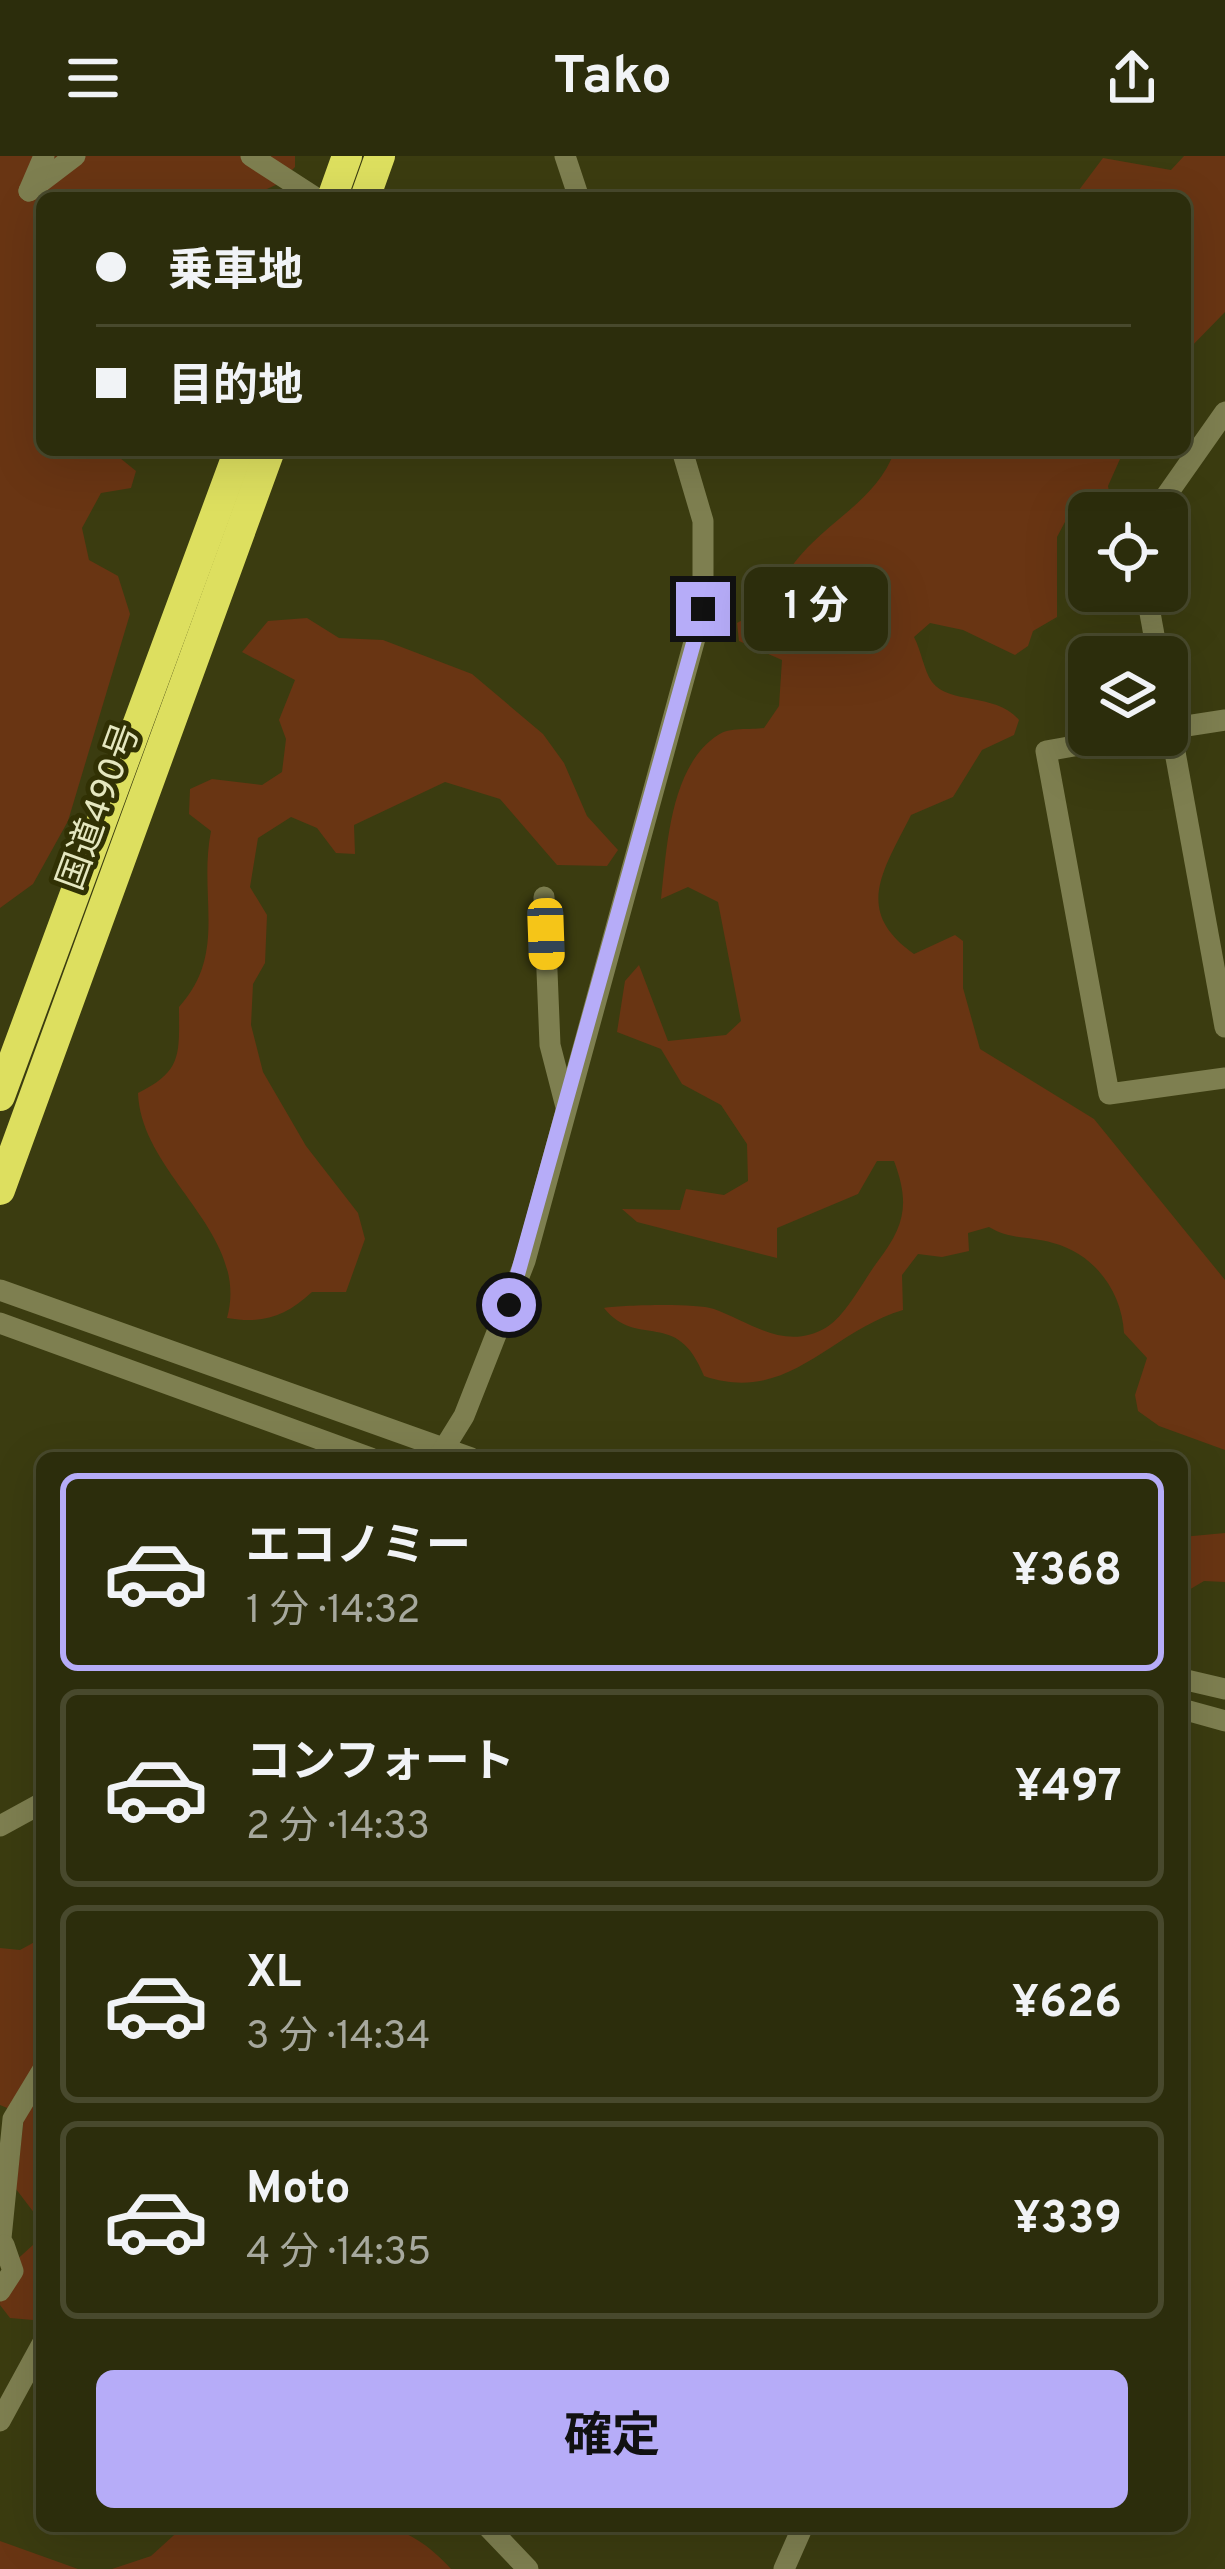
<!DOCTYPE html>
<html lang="ja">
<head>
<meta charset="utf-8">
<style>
	body { margin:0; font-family:Overpass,"Noto Sans JP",sans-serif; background:#343515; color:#f1f3f6; height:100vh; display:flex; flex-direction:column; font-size:45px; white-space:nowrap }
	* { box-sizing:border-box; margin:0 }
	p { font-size:39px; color:#a6a89d }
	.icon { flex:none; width:66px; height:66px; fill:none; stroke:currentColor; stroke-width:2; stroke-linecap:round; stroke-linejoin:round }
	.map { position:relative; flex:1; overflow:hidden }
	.drawer { position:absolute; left:36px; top:1296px; width:1152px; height:1080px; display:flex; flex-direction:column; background:#2c2d0c; border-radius:18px; box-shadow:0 12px 48px #0002,0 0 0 3px #48492d }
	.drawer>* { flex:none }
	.hud { position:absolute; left:36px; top:36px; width:1155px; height:264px; border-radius:18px; box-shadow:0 12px 48px #0002,0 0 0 3px #48492d; display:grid; align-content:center; height:264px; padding:0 60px; background:#2c2d0c }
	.buttons { position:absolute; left:1068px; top:336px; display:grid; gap:24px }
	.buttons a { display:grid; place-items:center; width:120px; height:120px; border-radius:18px; background:#2c2d0c; box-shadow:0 12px 48px #0002,0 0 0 3px #48492d; font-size:60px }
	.end { position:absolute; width:54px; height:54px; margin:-27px; border:15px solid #b6acf8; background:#111; box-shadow:0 0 0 6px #111 }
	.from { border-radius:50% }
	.bubble { position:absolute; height:84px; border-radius:18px; background:#2c2d0c; box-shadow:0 12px 48px #0002,0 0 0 3px #48492d; font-size:39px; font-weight:700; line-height:84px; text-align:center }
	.car { position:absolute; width:36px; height:72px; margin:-36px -18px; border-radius:15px; box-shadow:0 0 9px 3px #0007; background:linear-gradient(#f5c518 24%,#345 0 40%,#f5c518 0 76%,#345 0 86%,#f5c518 0) }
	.hud b { display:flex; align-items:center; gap:42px; height:114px; font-size:45px }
	.hud b+b { border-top:3px solid #48492d }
	.hud i { width:30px; height:30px; background:#f1f3f6 }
	ul { padding:21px 0 0; list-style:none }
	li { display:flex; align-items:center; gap:36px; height:198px; margin:0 24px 18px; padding:0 36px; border:6px solid #48492d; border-radius:18px }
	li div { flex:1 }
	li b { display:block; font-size:45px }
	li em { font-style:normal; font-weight:700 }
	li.selected { border-color:#b6acf8 }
	li>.icon { width:108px; height:108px; stroke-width:1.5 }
	.action { display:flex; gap:24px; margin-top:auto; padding:24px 60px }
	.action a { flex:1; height:138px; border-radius:18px; background:#b6acf8; color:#111; font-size:48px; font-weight:700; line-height:138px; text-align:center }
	header { display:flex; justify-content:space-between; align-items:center; height:156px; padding:0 60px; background:#2c2d0c; font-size:54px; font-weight:700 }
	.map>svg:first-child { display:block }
	.green { fill:#693513 }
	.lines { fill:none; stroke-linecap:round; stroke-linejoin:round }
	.minor { stroke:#7e7f50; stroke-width:21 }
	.highway { stroke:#dddf5f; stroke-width:30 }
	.route { stroke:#b6acf8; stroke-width:15 }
	.labels { text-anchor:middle; stroke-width:10; stroke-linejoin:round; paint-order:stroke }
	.street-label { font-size:36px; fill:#e5e7c0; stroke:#313104 }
</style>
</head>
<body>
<header><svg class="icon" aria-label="menu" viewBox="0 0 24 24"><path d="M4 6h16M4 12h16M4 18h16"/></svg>Tako<svg class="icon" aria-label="share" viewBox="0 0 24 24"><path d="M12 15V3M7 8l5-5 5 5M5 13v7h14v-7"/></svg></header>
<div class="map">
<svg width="1225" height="2413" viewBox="0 0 1225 2413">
	<rect width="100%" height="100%" fill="#3b3c10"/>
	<!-- green -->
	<g class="green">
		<polygon points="0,0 295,0 295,11 278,28 251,40 42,42 42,294 123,294 120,302 136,315 131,332 101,337 82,372 89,404 118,420 130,458 68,665 33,728 0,752"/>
		<polygon points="1184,0 1225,0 1225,156 1185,197 1185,42 1073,42 1103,2 1171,14"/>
		<path d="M895,294H1124L1108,330L1113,357H1089V366L1066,364L1057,381V461L1033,475L1028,490L1015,499L963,474L930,467L914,481C921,494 924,515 932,526C949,549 995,536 1019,564L1014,579L982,594L953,641L911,659C883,715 853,755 914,798L955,779L963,785V832L980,893L1094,963L1225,1124V1294L1159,1270L1138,1255L1135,1239L1147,1202L1124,1177C1122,1136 1095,1098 1053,1087C1029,1080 1011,1084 989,1071L968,1077L969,1095L942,1101L918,1098L902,1119L903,1154C829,1176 788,1249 704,1220C677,1151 638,1194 604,1152C626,1149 695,1147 714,1153C752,1167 786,1196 827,1171C847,1158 863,1125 878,1105C905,1070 910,1047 894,1005H877L858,1038L777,1072V1102L637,1066L622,1053L680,1054L686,1033L724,1039L748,1025L747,988L721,949L682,928L661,893L617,876L625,825L639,809L668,885L726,879L741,865L718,746L688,731L661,743C667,691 670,610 718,579C729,571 750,574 764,572L779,550L782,504L739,485L737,467L773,447C799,371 872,359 895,294Z"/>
		<path d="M307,462L339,482L383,484L472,518L543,578L564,607L587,660L618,694L607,710L557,709L500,643L445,626L354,669L355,698L336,697L317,672L291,661L258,682L250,731L267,759L265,807L253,828L251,869L263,916L306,990L358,1057L365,1083L346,1136H312C285,1161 263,1168 227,1162C251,1076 141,1020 138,937C183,915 179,898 179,851C228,797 198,741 211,675L189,658L190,633L212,623L262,629L282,616L286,583L279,564L295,524L242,496L268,465Z"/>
		<polygon points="1225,1377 1225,1426 1204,1425 1182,1438 1182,1381"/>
		<polygon points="42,1782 42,2153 33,2164 10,2162 0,2149 1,2118 33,2089 35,2058 16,2033 24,1959 0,1949 0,1792 20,1794"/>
		<path d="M184,2370C212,2370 242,2377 269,2376C347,2372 391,2347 451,2413H112L151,2400Z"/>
		<polygon points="0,2385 78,2413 0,2413"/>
	</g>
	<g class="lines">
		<!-- minor -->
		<g class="minor">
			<polyline points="251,0 316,42"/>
			<polyline points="565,0 579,42"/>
			<polyline points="29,35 75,0"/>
			<polyline points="29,35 44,0"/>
			<polyline points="1154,357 1225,256"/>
			<polyline points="1146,435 1158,501"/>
			<polyline points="1167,552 1225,871"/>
			<polyline points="1167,573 1225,564"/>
			<polyline points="1136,579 1046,595 1109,938 1225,922"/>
			<polyline points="544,741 550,889 566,951"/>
			<polyline points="0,1134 471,1302"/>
			<polyline points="0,1167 371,1302"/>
			<polyline points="438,1302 464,1260 525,1105 703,453 703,365 682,294"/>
			<polyline points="1182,1523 1225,1533"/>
			<polyline points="1182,1553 1225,1565"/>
			<polyline points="0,1670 42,1647"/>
			<polyline points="0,2092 13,1963 42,1915"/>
			<polyline points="0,2135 13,2115 4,2089"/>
			<polyline points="0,2265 42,2188"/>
			<polyline points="487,2370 528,2413"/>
			<polyline points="784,2413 803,2370"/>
		</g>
		<!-- highway -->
		<g class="highway">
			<polyline points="332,42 347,0"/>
			<polyline points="365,42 380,0"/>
			<polyline points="0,940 239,294"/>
			<polyline points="0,1034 270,294"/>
		</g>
	</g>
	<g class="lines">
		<!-- route -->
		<polyline class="route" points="509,1149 703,453"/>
	</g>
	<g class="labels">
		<!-- street labels -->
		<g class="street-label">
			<text transform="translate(97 650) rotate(-70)" y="13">国道490号</text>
		</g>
	</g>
</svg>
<div class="buttons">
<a><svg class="icon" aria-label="locate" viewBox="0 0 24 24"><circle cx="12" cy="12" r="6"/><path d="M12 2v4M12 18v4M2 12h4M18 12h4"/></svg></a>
<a><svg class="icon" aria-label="layers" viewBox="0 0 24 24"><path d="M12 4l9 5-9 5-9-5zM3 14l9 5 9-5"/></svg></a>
</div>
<i class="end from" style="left:509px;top:1149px"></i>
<i class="end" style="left:703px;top:453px"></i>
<div class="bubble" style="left:744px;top:411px;width:144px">1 分</div>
<i class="car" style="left:546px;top:778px;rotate:178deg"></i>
<div class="hud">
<b><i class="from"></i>乗車地</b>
<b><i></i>目的地</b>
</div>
<section class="drawer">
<ul>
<li class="selected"><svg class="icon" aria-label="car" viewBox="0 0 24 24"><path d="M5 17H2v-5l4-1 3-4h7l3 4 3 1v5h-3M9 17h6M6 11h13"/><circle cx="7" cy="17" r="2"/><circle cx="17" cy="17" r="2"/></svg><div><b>エコノミー</b><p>1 分 · 14:32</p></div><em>¥368</em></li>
<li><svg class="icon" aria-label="car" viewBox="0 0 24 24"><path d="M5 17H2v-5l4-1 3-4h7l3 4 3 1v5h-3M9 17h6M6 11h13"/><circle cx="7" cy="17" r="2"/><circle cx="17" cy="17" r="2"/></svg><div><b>コンフォート</b><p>2 分 · 14:33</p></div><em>¥497</em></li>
<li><svg class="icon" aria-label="car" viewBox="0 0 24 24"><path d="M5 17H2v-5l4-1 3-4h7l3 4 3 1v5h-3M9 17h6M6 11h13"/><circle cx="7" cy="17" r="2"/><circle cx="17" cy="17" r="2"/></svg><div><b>XL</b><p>3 分 · 14:34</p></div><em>¥626</em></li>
<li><svg class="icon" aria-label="car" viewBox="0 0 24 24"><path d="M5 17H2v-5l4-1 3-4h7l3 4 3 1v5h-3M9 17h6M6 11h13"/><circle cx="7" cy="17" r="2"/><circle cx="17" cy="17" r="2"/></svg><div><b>Moto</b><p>4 分 · 14:35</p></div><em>¥339</em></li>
</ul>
<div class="action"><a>確定</a></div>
</section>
</div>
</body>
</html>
